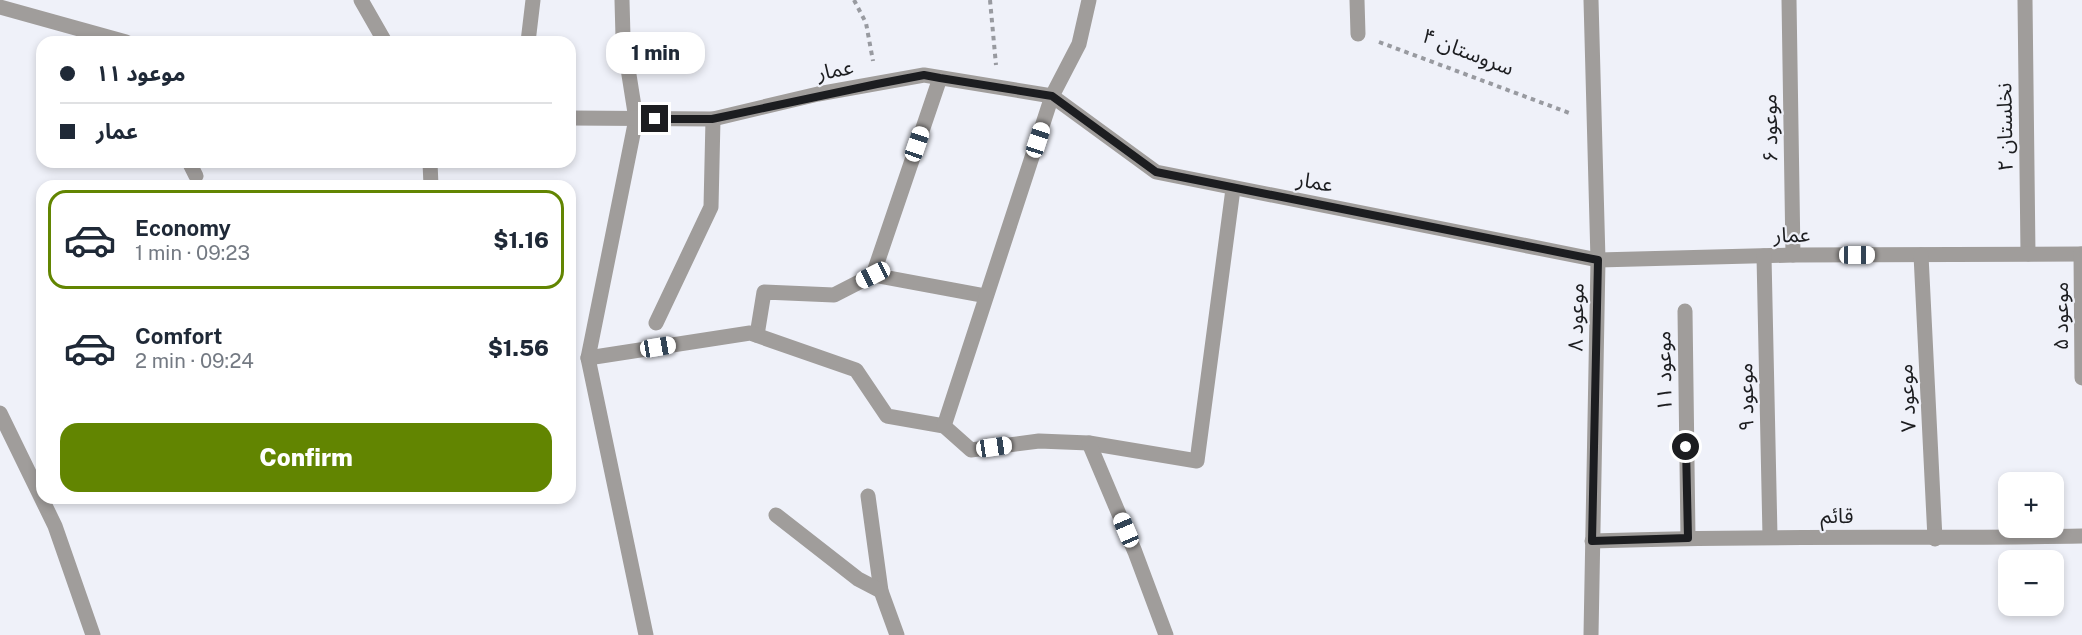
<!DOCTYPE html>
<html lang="en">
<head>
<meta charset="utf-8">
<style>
	body { margin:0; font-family:"Public Sans","Noto Sans Arabic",sans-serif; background:#f6f6f7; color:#1f2937; height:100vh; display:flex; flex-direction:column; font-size:22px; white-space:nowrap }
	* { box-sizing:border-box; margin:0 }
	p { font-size:20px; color:#747a83 }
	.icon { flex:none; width:33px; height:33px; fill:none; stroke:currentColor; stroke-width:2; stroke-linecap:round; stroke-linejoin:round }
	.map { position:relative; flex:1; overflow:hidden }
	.panel { position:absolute; left:36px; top:180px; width:540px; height:324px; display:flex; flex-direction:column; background:#fff; border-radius:18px; box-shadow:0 3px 9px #0003 }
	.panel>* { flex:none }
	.banner { position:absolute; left:36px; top:36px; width:540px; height:132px; border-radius:18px; box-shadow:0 3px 9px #0003; display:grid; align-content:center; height:132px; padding:0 24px; background:#fff }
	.buttons { position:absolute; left:1998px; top:472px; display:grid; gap:12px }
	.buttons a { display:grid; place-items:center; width:66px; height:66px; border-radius:12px; background:#fff; box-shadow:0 3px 9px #0003; font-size:30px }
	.end { position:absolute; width:27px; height:27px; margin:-14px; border:8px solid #1c1d20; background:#fff; box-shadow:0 0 0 3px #fff }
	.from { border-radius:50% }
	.bubble { position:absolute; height:42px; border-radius:18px; background:#fff; box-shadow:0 3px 9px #0003; font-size:20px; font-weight:800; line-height:42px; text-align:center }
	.car { position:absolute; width:18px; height:36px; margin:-18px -9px; border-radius:8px; box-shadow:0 0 4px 2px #0007; background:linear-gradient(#fff 24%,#345 0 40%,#fff 0 76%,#345 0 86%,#fff 0) }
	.banner b { display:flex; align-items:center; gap:21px; height:57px; font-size:22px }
	.banner b+b { border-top:2px solid #e0e1e3 }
	.banner i { width:15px; height:15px; background:#1f2937 }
	ul { padding:10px 0 0; list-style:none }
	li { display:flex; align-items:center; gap:18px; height:99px; margin:0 12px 9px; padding:0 12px; border:3px solid transparent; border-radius:18px }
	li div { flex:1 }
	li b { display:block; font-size:22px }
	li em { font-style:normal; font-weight:800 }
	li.current { border-color:#628501 }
	li>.icon { width:54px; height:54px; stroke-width:1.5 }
	.cta { display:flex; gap:12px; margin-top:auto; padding:12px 24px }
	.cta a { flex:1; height:69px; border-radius:18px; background:#628501; color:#fff; font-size:24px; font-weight:800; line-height:69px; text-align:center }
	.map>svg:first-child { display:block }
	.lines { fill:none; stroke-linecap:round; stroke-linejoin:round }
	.path { stroke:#989aa0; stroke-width:4; stroke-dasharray:4.5 4.5; stroke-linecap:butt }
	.street { stroke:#a09d9b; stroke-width:15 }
	.route { stroke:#1c1d20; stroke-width:8 }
	.labels { text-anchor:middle; stroke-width:4.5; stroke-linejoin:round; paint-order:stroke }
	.street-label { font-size:21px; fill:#1c1d20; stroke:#eff1f9 }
</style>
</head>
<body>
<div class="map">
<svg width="2082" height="635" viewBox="0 0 2082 635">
	<rect width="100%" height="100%" fill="#eff1f9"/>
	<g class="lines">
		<!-- path -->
		<g class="path">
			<polyline points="854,0 866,23 873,61"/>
			<polyline points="990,0 996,65"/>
			<polyline points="1379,42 1572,114"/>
		</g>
		<!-- street -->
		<g class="street">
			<polyline points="361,0 385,42"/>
			<polyline points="622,0 623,37 636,119 588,358 646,635"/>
			<polyline points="1357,0 1358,34"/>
			<polyline points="1789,0 1793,255"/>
			<polyline points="2025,0 2028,254"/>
			<polyline points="0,7 126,42"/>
			<polyline points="528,42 533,0"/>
			<polyline points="570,118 713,119 818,94 924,75 1052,96 1156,172 1598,260 1793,255 2082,254"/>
			<polyline points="189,162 196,176"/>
			<polyline points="430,162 431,186"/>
			<polyline points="2081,254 2082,378"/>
			<polyline points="1921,255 1935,539"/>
			<polyline points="1764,256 1770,536"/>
			<polyline points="873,275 940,78"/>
			<polyline points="1685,311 1688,538"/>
			<polyline points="656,323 711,207 713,119"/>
			<polyline points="757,335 764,292 834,295 873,275 986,296"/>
			<polyline points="588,358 750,333 856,370 887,416 944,426 971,450 1039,441 1089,443 1197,461 1233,189"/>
			<polyline points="0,413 55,526 93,635"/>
			<polyline points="944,426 1052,96 1079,44 1089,0"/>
			<polyline points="1089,443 1135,552 1166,635"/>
			<polyline points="868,496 881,591 897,635"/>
			<polyline points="776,515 858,579 881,591"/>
			<path d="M1592,541C1755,535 1919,539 2082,536"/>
			<polyline points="1591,635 1598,260 1591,0"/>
		</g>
	</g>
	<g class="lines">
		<!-- route -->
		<polyline class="route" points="655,119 712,119 877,84 924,75 940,78 1052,96 1156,172 1598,260 1592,541 1688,538 1686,447"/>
	</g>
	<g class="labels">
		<!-- street labels -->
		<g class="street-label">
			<text transform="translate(1468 52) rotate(21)" y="7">سروستان ۴</text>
			<text transform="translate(835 70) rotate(-11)" y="7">عمار</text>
			<text transform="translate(2005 127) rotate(-91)" y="7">نخلستان ۲</text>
			<text transform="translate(1770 128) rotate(-91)" y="7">موعود ۶</text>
			<text transform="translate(1315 182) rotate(10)" y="7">عمار</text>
			<text transform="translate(1792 235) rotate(-1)" y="7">عمار</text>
			<text transform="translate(2061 316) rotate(-90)" y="7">موعود ۵</text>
			<text transform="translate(1576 317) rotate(-89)" y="7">موعود ۸</text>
			<text transform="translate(1664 371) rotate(-91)" y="7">موعود ۱۱</text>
			<text transform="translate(1746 397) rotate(-91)" y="7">موعود ۹</text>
			<text transform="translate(1907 398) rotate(-93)" y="7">موعود ۷</text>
			<text transform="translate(1837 516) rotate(1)" y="7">قائم</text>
		</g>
	</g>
</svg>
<div class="buttons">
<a>+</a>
<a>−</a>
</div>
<i class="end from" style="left:1686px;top:447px"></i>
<i class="end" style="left:655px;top:119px"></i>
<div class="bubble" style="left:606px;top:32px;width:99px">1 min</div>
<i class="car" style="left:1038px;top:140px;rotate:18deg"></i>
<i class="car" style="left:917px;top:144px;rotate:19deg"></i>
<i class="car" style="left:1857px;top:255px;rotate:90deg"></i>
<i class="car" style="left:873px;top:275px;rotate:243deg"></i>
<i class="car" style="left:658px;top:347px;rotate:81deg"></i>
<i class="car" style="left:994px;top:447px;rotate:82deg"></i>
<i class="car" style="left:1126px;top:530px;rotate:337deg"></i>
<div class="banner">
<b><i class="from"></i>موعود ۱۱</b>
<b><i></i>عمار</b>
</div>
<section class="panel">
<ul>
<li class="current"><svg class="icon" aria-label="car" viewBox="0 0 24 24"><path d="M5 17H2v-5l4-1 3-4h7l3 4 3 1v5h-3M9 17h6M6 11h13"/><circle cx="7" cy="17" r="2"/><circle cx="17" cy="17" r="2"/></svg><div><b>Economy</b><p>1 min · 09:23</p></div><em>$1.16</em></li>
<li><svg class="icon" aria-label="car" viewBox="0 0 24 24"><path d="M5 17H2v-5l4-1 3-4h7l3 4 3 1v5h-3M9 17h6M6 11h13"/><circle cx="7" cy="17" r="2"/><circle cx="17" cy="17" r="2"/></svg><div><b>Comfort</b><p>2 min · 09:24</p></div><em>$1.56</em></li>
</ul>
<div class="cta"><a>Confirm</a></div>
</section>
</div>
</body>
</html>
